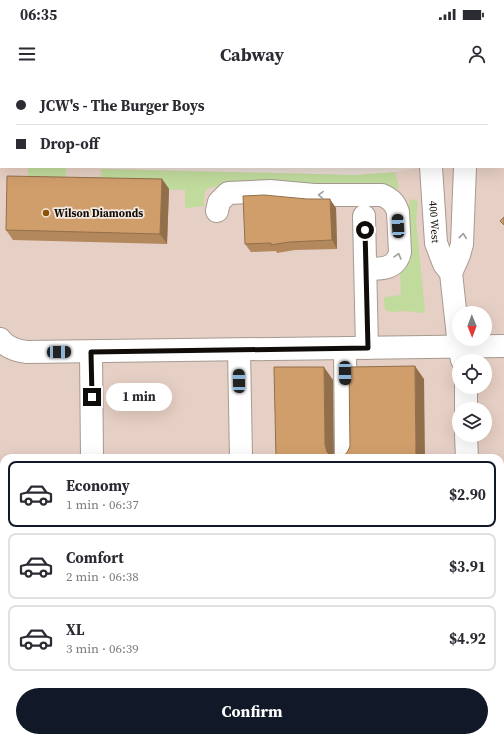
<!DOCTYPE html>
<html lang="en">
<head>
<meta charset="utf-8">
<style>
	body { margin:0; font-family:"Source Serif 4",serif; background:#f7f7f7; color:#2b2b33; height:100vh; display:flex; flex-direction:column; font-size:15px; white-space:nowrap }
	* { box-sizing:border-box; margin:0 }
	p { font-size:13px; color:#7c7c81 }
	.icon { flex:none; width:22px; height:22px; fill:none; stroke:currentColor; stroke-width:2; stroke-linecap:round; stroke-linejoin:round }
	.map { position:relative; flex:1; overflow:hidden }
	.side { position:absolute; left:0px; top:374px; width:504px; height:288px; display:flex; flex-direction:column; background:#fff; border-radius:12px 12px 0 0; box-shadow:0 4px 16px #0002 }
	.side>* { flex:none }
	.guide { position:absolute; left:0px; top:0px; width:504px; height:88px; box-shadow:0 4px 16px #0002; display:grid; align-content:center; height:88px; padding:0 16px; background:#fff }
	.needle { width:26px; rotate:179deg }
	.fabs { position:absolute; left:452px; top:226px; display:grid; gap:8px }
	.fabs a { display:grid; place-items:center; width:40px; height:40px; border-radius:50%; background:#fff; box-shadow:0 4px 16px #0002; font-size:20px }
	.end { position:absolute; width:18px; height:18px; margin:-9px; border:5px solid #100c09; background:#fff; box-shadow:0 0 0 2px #fff }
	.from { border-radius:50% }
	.bubble { position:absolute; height:28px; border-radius:14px; background:#fff; box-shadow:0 4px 16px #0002; font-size:13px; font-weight:700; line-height:28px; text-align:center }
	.car { position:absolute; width:12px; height:24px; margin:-12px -6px; border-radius:5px; box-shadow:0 0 3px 1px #0007; background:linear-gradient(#222 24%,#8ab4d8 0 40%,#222 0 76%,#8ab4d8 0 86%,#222 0) }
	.guide b { display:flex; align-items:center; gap:14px; height:38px; font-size:15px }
	.guide b+b { border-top:1px solid #e1e1e2 }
	.guide i { width:10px; height:10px; background:#2b2b33 }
	ul { padding:7px 0 0; list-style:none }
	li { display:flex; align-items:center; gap:12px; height:66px; margin:0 8px 6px; padding:0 8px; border:2px solid #e1e1e2; border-radius:8px }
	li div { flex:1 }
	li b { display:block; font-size:15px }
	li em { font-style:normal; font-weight:700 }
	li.on { border-color:#111827 }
	li>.icon { width:36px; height:36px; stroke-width:1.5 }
	.action { display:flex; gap:8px; margin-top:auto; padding:8px 16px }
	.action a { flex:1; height:46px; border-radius:24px; background:#111827; color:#fff; font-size:16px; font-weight:700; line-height:46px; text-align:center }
	.status { display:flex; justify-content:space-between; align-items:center; height:28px; padding:0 20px; background:#fff; direction:ltr }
	.status svg { height:11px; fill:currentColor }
	header { display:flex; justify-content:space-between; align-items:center; height:52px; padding:0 16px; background:#fff; font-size:18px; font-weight:700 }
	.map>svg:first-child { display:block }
	.commercial { fill:#e6cfc4; fill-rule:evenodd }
	.green { fill:#c1db9d }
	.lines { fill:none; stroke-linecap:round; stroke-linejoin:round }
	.minor-casing { stroke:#a69a92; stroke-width:24 }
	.major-casing { stroke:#a69a92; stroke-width:24 }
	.minor { stroke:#fff; stroke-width:22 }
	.major { stroke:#fff; stroke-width:22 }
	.wall { fill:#b3885c }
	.shaded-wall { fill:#926f4b }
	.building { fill:#d09e6b; stroke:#926f4b }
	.oneway { stroke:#9f9e9d }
	.route { stroke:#100c09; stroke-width:5 }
	.poi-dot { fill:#895204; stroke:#f5e9e0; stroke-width:1.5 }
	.labels { text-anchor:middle; stroke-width:3.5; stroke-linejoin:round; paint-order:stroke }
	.poi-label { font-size:11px; font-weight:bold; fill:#100c09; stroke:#f5e9e0; text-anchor:start }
	.street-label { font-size:11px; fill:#100c09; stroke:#f5e9e0 }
</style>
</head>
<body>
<div class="status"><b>06:35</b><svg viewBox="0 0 49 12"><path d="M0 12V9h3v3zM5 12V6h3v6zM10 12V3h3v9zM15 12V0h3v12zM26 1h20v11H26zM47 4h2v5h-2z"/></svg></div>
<header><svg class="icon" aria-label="menu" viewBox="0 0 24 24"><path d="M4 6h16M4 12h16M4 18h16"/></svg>Cabway<svg class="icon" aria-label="person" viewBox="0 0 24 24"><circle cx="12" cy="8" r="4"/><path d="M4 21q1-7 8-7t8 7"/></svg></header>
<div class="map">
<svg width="504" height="662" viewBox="0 0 504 662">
	<rect width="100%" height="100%" fill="#e8dcd3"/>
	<!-- commercial -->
	<g class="commercial">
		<polygon points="0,0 494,0 1,1 1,17"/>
		<path d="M503,66H504V662H0V86L355,95H377L424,87H503ZM459,233H485V259H459ZM459,281H485V307H459ZM459,329H485V355H459ZM4,378H500V658H4Z"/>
	</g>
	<!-- green -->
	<g class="green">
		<polygon points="28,87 66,88 66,107 28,106"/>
		<path d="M101,89L355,95L395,92L399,107L396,110L392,108L212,107C203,110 204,117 204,126L185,128V110L100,108Z"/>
		<path d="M410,119L415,120L418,122L416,141L425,231L423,233L406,231L391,232L385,230L384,218L385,217L401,215L400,194C423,174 403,144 410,119Z"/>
	</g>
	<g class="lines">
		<!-- minor casing -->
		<g class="minor-casing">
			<g id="minor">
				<polyline points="160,0 160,1"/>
				<polyline points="425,0 425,1"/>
				<polyline points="452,0 452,1"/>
				<polyline points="97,1 97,0"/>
				<path id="s1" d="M431,87L436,163L444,184L451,193L459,266L462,280"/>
				<path d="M217,131L219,122L228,113L270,111L314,115H382C391,119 395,123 398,132L400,172C396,190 380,189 366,189"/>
				<polyline points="364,136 367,268"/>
				<polyline points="451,193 459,175 462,164 465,87"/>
				<path d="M0,259C7,268 16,271 27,272L504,266"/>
				<polyline points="345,268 346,378"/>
				<polyline points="239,270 241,378"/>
				<polyline points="91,272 92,378"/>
				<polyline points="466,307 466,329"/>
				<polyline points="466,355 467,378"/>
				<polyline points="97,658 97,662"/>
				<polyline points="248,658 248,662"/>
				<polyline points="472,662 473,658 504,659"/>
			</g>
		</g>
		<!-- major casing -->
		<g class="major-casing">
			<g id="major">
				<polyline points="503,30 504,29"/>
				<polyline points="0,48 1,48"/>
			</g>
		</g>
		<!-- minor -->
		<use href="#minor" class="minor"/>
		<!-- major -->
		<use href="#major" class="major"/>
	</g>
	<!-- wall -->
	<g class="wall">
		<polygon points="326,0 351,0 351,1 327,1"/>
		<polygon points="162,99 169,109 167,164 13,160 6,150"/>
		<polygon points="336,128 337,169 295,170 277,173 276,171 251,172 245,164"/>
		<polygon points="500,535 504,535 504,618 500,619"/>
	</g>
	<!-- shaded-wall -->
	<g class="shaded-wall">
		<polygon points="162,99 169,109 167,164 160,154"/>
		<polygon points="330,119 336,128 337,169 332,160"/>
		<polygon points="415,286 424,299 425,378 416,378"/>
		<polygon points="324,287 333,300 334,378 327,372 325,365"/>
		<rect x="223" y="658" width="8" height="4"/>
		<polygon points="332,658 338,658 338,662"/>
		<rect x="418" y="658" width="9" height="4"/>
	</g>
	<!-- building -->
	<g class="building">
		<polygon points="7,96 162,99 160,154 6,150"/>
		<polygon points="264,115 307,119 330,119 332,160 289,162 271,165 271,163 245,164 243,116"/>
		<polygon points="504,137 504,145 500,141"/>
		<polygon points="415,286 416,378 276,378 274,287 324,287 325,365 327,372 331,376 337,378 344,376 348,371 350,366 349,287"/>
		<rect x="500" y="535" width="4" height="73"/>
		<rect x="99" y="658" width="124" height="4"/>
		<polygon points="281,658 333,658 335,660 342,662 347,660 349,658 418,658 418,662 281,662"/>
	</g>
	<!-- one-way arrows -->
	<defs><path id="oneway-chevron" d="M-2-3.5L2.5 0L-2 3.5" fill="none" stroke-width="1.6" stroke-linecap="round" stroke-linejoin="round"/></defs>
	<g class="oneway">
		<use href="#oneway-chevron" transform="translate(321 115) rotate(-179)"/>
		<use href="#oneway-chevron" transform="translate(463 156) rotate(-84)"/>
		<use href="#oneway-chevron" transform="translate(398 176) rotate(-74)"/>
	</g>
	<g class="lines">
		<!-- route -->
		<polyline class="route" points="92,317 91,272 368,268 365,150"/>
	</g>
	<!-- markers -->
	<circle class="poi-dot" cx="46" cy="133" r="4"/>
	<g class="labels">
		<!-- poi labels -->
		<g class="poi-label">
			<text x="54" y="137">Wilson Diamonds</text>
		</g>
		<!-- street labels -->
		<g class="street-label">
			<text dy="4" stroke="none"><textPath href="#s1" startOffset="55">400 West</textPath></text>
		</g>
	</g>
</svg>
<div class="fabs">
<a><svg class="needle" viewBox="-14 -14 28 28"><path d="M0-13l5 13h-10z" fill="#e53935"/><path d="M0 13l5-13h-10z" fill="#7c7c81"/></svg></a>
<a><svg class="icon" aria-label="locate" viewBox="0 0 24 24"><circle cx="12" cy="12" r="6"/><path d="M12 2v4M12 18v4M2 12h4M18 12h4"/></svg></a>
<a><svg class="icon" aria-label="layers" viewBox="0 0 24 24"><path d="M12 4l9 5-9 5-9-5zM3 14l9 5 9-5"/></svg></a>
</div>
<i class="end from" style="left:365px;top:150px"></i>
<i class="end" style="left:92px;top:317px"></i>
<div class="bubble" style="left:106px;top:303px;width:66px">1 min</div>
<i class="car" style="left:398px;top:146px;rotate:357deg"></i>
<i class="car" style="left:59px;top:272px;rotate:89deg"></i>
<i class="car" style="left:345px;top:293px;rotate:179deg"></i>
<i class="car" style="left:239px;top:301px;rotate:359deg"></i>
<div class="guide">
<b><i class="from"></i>JCW's - The Burger Boys</b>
<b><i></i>Drop-off</b>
</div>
<section class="side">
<ul>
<li class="on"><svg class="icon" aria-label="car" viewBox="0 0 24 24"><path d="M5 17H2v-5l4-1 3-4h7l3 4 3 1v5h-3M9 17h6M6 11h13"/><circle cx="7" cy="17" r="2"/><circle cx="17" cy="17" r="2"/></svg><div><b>Economy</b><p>1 min · 06:37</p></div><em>$2.90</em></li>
<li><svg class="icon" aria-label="car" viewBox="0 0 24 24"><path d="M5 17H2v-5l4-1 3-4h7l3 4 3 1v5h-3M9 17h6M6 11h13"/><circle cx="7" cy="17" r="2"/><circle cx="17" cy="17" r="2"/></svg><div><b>Comfort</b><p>2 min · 06:38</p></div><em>$3.91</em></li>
<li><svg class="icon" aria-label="car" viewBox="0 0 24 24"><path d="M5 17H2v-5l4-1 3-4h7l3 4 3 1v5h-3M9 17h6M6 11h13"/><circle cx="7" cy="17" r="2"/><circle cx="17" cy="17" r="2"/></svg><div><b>XL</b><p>3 min · 06:39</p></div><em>$4.92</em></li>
</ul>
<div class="action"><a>Confirm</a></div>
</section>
</div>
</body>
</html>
